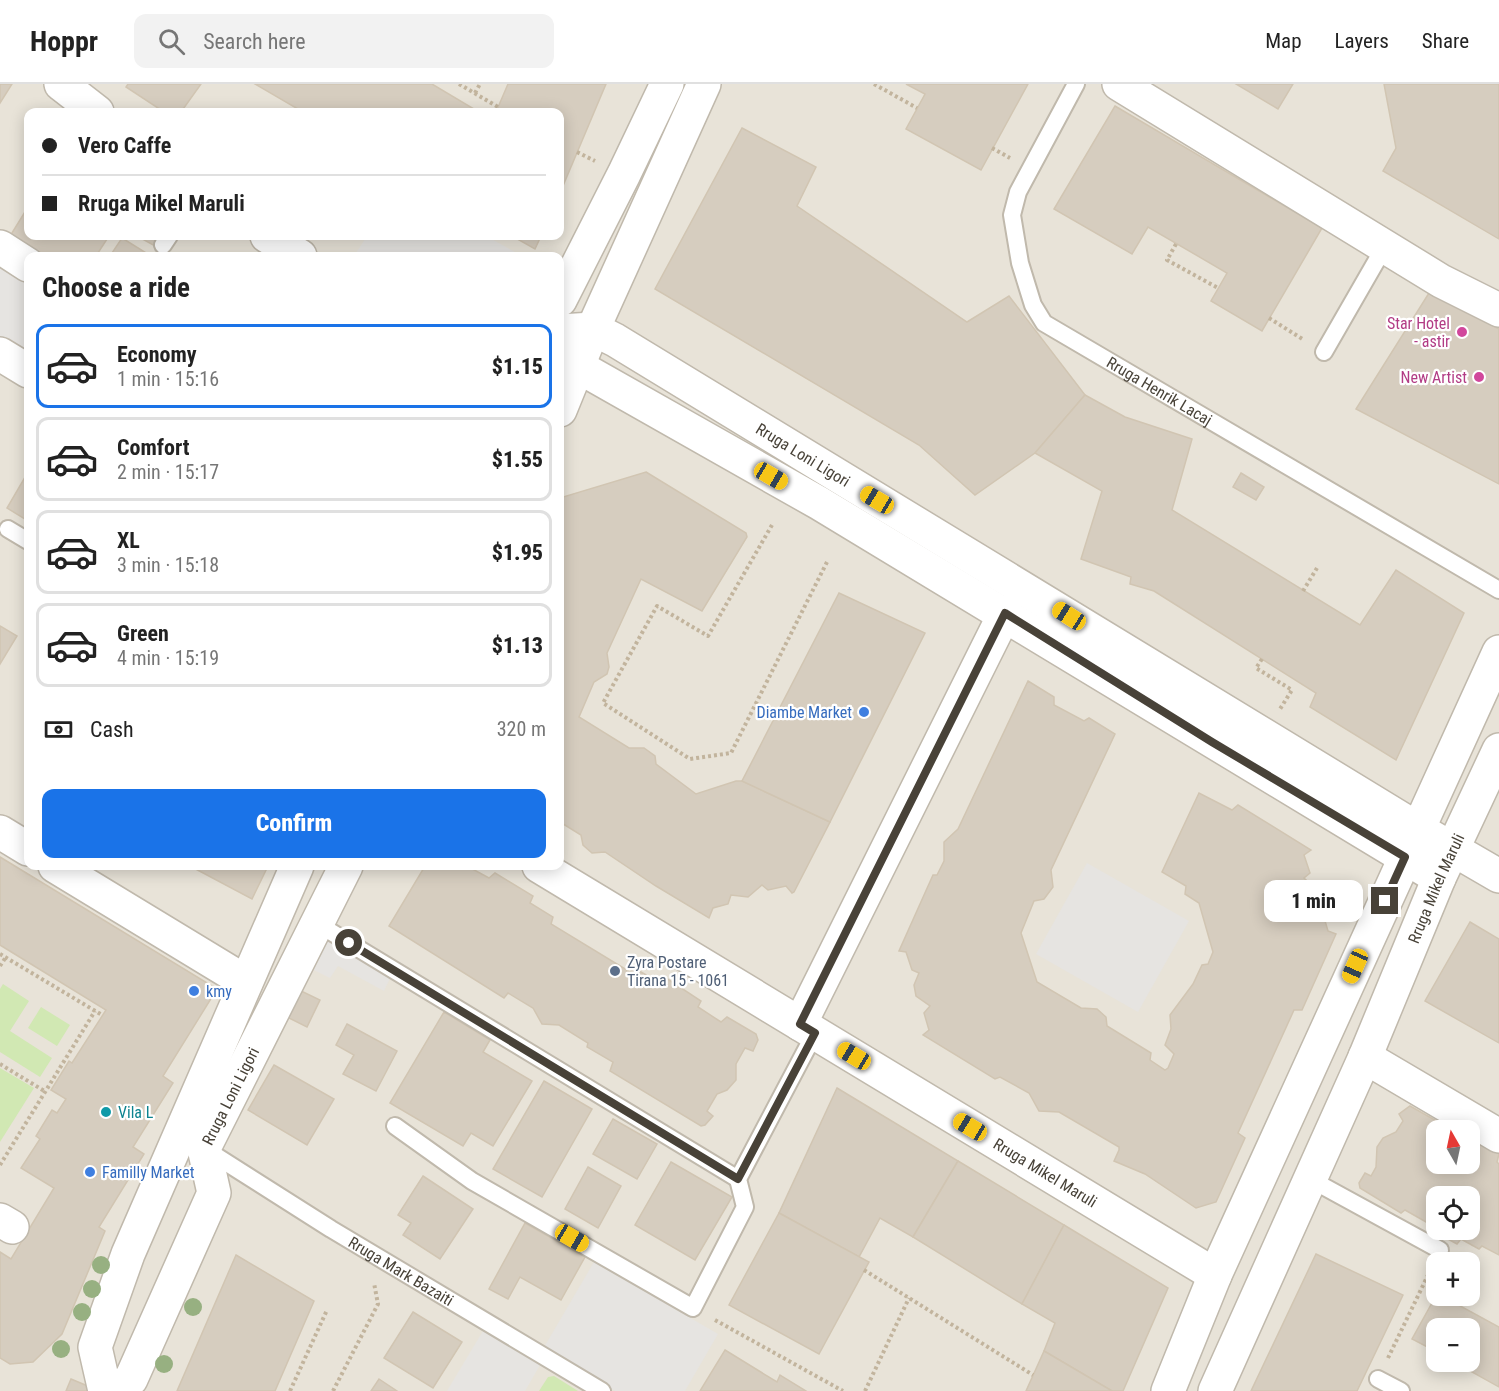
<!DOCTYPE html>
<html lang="en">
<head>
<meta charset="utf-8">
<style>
	body { margin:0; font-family:"Roboto Condensed",sans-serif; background:#f2f2f2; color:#222; height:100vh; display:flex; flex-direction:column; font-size:22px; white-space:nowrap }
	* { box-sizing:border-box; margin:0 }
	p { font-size:20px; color:#767676 }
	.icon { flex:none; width:33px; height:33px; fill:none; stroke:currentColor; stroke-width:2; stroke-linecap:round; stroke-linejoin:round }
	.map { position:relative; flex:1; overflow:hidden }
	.drawer { position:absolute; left:24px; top:168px; width:540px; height:618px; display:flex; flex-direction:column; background:#fff; border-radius:12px; box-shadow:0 3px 15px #0003 }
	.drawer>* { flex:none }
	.hud { position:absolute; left:24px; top:24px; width:540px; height:132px; border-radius:12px; box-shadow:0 3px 15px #0003; display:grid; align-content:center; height:132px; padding:0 18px; background:#fff }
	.needle { width:39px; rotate:351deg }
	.fabs { position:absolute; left:1426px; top:1036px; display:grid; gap:12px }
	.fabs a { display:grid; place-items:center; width:54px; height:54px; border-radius:12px; background:#fff; box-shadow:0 3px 15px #0003; font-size:30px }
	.end { position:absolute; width:27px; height:27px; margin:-14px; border:8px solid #484238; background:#fff; box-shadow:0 0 0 3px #fff }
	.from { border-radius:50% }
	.bubble { position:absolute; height:42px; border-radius:12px; background:#fff; box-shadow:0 3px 15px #0003; font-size:20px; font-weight:800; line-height:42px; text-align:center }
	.car { position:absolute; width:18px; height:36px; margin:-18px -9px; border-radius:8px; box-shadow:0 0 4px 2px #0007; background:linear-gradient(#f5c518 24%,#345 0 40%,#f5c518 0 76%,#345 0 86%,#f5c518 0) }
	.hud b { display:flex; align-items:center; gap:21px; height:57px; font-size:22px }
	.hud b+b { border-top:2px solid #e0e0e0 }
	.hud i { width:15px; height:15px; background:#222 }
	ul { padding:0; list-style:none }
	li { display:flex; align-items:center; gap:18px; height:84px; margin:0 12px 9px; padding:0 6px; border:3px solid #e0e0e0; border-radius:12px }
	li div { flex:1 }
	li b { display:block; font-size:22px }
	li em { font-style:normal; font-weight:800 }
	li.active { border-color:#1a73e8 }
	li>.icon { width:54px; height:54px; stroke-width:1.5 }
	h2 { padding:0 18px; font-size:27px; line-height:72px }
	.pay { display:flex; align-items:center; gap:15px; height:66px; padding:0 18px; font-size:22px }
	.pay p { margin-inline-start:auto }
	.cta { display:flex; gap:12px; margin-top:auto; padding:12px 18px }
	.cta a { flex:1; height:69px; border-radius:12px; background:#1a73e8; color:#fff; font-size:24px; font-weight:800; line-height:69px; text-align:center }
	header { display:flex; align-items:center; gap:36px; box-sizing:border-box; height:84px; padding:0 30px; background:#fff; border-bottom:2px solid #e0e0e0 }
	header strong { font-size:28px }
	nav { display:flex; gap:33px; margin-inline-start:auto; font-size:21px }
	.search { width:420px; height:54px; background:#f2f2f2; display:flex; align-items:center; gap:15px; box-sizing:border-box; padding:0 21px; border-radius:12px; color:#767676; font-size:22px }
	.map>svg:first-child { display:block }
	.residential { fill:#e8e3d8; fill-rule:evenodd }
	.green { fill:#d1e8b3 }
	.parking { fill:#e6e4e1 }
	.building { fill:#d6cdbf; stroke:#d1c5b2; stroke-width:1.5; fill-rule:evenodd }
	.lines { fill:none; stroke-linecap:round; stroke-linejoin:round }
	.lane-casing { stroke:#c0b9ac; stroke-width:20 }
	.street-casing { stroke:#c0b9ac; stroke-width:36 }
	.path { stroke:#c2b49d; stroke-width:4; stroke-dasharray:3 3; stroke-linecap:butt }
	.lane { stroke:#fff; stroke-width:16 }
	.street { stroke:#fff; stroke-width:33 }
	.tree { fill:#97b081 }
	.route { stroke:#484238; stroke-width:8 }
	.hotel-dot { fill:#d1479c; stroke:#fff; stroke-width:2 }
	.shop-dot { fill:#3f7fe0; stroke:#fff; stroke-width:2 }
	.service-dot { fill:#5c6f8a; stroke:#fff; stroke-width:2 }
	.culture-dot { fill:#0f9aa8; stroke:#fff; stroke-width:2 }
	.labels { text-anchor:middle; stroke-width:4.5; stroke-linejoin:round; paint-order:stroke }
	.hotel-label { font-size:16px; fill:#b23c85; stroke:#fff; text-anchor:end }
	.street-label { font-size:16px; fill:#484238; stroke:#fff }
	.shop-label { font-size:16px; fill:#366cbe; stroke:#fff; text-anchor:start }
	.service-label { font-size:16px; fill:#4e5e75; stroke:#fff; text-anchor:start }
	.culture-label { font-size:16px; fill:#0d838f; stroke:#fff; text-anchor:start }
</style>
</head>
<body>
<header>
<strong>Hoppr</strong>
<div class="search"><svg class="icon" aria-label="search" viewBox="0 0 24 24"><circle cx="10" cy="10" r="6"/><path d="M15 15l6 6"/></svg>Search here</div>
<nav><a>Map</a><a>Layers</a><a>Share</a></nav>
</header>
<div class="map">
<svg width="1499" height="1307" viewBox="0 0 1499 1307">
	<rect width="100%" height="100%" fill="#f5f1ea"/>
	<!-- residential -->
	<path class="residential" d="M0,0H1499V1307H0ZM28,28H560V152H28ZM28,172H560V782H28ZM1437,1047H1470V1080H1437ZM1437,1113H1470V1146H1437ZM1437,1179H1470V1212H1437ZM1437,1245H1470V1278H1437Z"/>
	<!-- green -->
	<g class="green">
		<polygon points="3,900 29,917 10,947 52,974 40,993 0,968 0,905"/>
		<polygon points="41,923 70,941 57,962 28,944"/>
		<polygon points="0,984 34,1004 0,1058"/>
		<polygon points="554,1292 578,1307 539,1307 548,1293"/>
	</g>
	<!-- parking -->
	<g class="parking">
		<polygon points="367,152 392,152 398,154 400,152 486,152 522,172 354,172"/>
		<polygon points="0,176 28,193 28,269 0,257"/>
		<polygon points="1087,779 1189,837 1138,928 1036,870"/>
		<polygon points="320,850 391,892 384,907 338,882 330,894 306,882"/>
		<polygon points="594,1178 718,1250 685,1307 615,1307 543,1265"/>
		<polygon points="483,1247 540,1281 525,1307 447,1307"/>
	</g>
	<!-- building -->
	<g class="building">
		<polygon points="0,0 12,0 0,19"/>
		<polygon points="128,0 201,0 181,28 164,28 126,3"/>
		<polygon points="255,0 432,0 479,28 303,28"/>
		<polygon points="508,0 606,0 560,109 560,28 496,28"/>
		<polygon points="906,0 1028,0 981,86 906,45 925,10"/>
		<polygon points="1236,0 1293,0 1278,25"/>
		<polygon points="1384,0 1499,0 1499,155 1383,87 1396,64"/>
		<polygon points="1115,22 1322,144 1262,247 1211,217 1227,189 1148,143 1132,170 1054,125"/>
		<polygon points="742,44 816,83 797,122 967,238 1009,212 1085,311 1035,369 975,411 919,361 655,205"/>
		<polygon points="28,123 28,152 109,152 96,172 30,172 7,157"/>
		<polygon points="137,152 161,152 155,162"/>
		<polygon points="512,152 541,152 535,165"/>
		<polygon points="122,154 151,172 110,172"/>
		<polygon points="1429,209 1499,245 1499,400 1356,325"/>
		<polygon points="1085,311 1125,333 1192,355 1172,426 1360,541 1396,486 1464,529 1396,676 1310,623 1316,609 1154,507 1130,500 1131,493 1081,475 1102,407 1035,369"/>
		<polygon points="28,388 28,437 7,424"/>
		<polygon points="646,388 746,449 747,453 702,527 641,495 607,569 609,583 607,590 594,598 579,633 629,664 644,664 655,672 656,680 696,710 736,697 742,697 830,738 794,808 792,809 786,802 768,806 762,801 748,813 731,811 728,820 713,824 709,834 656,802 605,768 592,769 583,761 581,751 560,738 560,421 563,413"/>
		<polygon points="1241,389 1264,403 1256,416 1233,403"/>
		<polygon points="839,509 925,549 830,738 742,697"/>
		<polygon points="0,542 17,552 0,580"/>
		<polygon points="1028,597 1054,613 1054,621 1084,637 1089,634 1115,650 1051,786 1053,803 1044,815 1034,817 1021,849 1037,898 1081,924 1097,925 1106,933 1107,942 1151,969 1150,976 1165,986 1168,984 1174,970 1165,961 1171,945 1170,931 1193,900 1202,881 1208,880 1213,868 1199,819 1185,810 1186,802 1162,788 1199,709 1232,726 1238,721 1311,766 1304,771 1310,789 1304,794 1319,808 1315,830 1323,830 1328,847 1336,850 1302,926 1294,926 1238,1049 1245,1054 1216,1118 1196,1124 1145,1090 1114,1077 1119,1066 1119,1063 1059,1028 1039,1027 1029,1009 1000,993 995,995 923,951 929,946 924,929 930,922 916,912 914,901 919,889 912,886 906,868 899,867 933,791 937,791 944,777 944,758 958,745"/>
		<polygon points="0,773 217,905 163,992 173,999 133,1063 144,1070 99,1143 105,1147 62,1250 33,1278 10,1280 0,1274 0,1168 11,1175 54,1104 21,1084 40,1055 36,1052 52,1026 57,1029 66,1015 51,1006 69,977 72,979 106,926 0,861"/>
		<polygon points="190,782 268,782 252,815"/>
		<polygon points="425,782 467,782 489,794 495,789 533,812 530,819 553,833 551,840 630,888 634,884 660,899 666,894 701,917 698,923 721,938 727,933 756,950 758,956 753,967 745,964 736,980 736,996 727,1006 717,1010 707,1027 713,1032 705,1041 701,1042 610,987 613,978 587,963 588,959 559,941 542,940 533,924 508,909 504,914 389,842"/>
		<polygon points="1470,838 1499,855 1499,959 1425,917"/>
		<polygon points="297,905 320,916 307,943 283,931"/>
		<polygon points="444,928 490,956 483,968 532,997 493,1062 471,1049 463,1062 390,1019"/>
		<polygon points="347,940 397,967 376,1007 343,990 354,971 336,961"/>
		<polygon points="274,981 334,1015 307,1061 248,1026"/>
		<polygon points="544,997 592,1025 542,1113 493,1085"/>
		<polygon points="837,1004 958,1077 913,1153 880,1134 859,1173 779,1129"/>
		<path d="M1410,1022L1451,1045L1450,1047H1437V1080H1470V1053L1499,1070L1497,1078L1499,1080V1171L1482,1162L1479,1165L1461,1155L1457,1160L1435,1148V1143L1405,1126L1401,1129L1360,1104L1359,1099L1365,1089L1371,1092L1376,1083L1377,1063L1383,1054L1396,1048L1403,1037L1399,1030ZM1437,1113H1470V1146H1437Z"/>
		<polygon points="613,1035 657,1060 637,1095 593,1070"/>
		<polygon points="958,1077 1064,1141 1022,1220 913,1153"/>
		<polygon points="671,1078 732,1113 695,1176 635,1141"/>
		<polygon points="588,1083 621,1102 598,1144 565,1125"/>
		<polygon points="423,1092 473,1125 440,1175 403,1151 411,1139 398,1131"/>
		<polygon points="779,1129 869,1178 819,1270 729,1221"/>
		<polygon points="525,1139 585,1173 561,1216 520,1193 508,1215 489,1205"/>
		<polygon points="1064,1141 1168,1204 1123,1307 1112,1307 1044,1267 1055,1239 1022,1220"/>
		<polygon points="1316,1170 1403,1211 1357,1307 1251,1307"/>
		<polygon points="236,1171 314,1217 275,1307 177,1307"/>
		<polygon points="1437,1210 1437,1212 1442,1212 1499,1243 1499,1303 1454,1278 1470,1278 1470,1245 1437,1245 1437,1268 1412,1255"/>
		<polygon points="413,1228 462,1258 433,1304 384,1274"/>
		<polygon points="725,1266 777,1298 780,1291 806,1307 700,1307"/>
		<polygon points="1044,1267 1112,1307 1026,1307"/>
		<polygon points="71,1295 90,1303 88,1307 66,1307"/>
		<polygon points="379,1295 397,1307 371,1307"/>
	</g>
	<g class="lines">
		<!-- lane casing -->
		<g class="lane-casing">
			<g id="lane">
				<path id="s1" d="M1076,0L1018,108L1012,131L1020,179L1033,221L1044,239L1499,506"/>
				<polyline points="163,161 169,152"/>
				<polyline points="1324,268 1385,162"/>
				<polyline points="8,445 28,457"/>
				<polyline points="318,840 738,1095"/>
				<polyline points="395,1042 472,1097 693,1224 745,1123 738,1095 815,949"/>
				<path id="s2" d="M205,1065L331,1145L602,1307"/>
				<polyline points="1310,1095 1440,1166"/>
				<polyline points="1378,1295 1401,1307"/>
			</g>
		</g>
		<!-- street casing -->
		<g class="street-casing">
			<g id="street">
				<polyline points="61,0 97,28"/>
				<polyline points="1119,0 1441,197 1499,226"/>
				<polyline points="267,152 300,172"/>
				<polyline points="0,163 28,181"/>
				<polyline points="560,216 624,90 667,0"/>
				<path id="s3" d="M560,247L593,245L615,256L1418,745L1499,792"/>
				<polyline points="560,264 579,283 819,419 1439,794"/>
				<polyline points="0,270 28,287"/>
				<polyline points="560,326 593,245 704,0"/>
				<polyline points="0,748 28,765"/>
				<polyline points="55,782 246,898"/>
				<path id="s4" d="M539,782L1215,1191"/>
				<polyline points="800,940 1005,529"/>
				<polyline points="1365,973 1499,1052"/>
				<polyline points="0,1136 12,1143"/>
				<polyline points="105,1307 95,1263 128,1170 297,782"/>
				<path id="s5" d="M115,1307L131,1295L214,1109L204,1064L346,782"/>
				<polyline points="1168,1307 1215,1191 1499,568"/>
				<path id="s6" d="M1215,1307L1365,973L1439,794L1499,666"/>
			</g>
		</g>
		<!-- path -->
		<g class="path">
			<polyline points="459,0 498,23"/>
			<polyline points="874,0 917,24"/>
			<polyline points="475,9 480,0"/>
			<polyline points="992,64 1010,74"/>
			<polyline points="577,68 595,77"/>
			<polyline points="1176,160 1167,176 1218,204"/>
			<polyline points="1269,234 1304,256"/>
			<polyline points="772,441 708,552 657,522 603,619 690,675 731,669 828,476"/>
			<polyline points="1303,507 1317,484"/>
			<polyline points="1262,575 1256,584 1292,606 1280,625"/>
			<polyline points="0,870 102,931"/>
			<polyline points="0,882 6,873"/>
			<polyline points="0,980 46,1008"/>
			<polyline points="0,1081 95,927"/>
			<polyline points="864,1186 1033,1291"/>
			<polyline points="715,1236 843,1307"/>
			<polyline points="1388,1274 1429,1189"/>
			<polyline points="290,1307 327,1226"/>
			<polyline points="333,1307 378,1220 374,1199"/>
			<polyline points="865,1307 909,1214"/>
		</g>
		<!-- lane -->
		<use href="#lane" class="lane"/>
		<!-- street -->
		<use href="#street" class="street"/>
	</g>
	<!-- trees -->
	<g class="tree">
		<circle cx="101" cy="1181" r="9"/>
		<circle cx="92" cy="1205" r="9"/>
		<circle cx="193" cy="1223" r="9"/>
		<circle cx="82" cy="1228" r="9"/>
		<circle cx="61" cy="1265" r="9"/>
		<circle cx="164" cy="1280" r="9"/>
	</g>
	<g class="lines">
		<!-- route -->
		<polyline class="route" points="349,859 738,1095 815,949 800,940 1005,529 1212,658 1405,773 1385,817"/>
	</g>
	<!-- markers -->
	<g class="hotel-dot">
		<circle cx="1462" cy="248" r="6"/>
		<circle cx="1479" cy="293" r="6"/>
	</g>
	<g class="shop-dot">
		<circle cx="864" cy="628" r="6"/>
		<circle cx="194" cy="907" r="6"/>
		<circle cx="90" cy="1088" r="6"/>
	</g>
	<circle class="service-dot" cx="615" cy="887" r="6"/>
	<circle class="culture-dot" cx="106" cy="1028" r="6"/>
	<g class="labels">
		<!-- hotel labels -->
		<g class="hotel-label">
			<text x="1450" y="245">Star Hotel<tspan x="1450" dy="18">- astir</tspan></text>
			<text x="1467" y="299">New Artist</text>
		</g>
		<!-- street labels -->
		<g class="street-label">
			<text dy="6" stroke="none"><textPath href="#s1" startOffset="394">Rruga Henrik Lacaj</textPath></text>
			<text dy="6" stroke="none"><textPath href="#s3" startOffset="278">Rruga Loni Ligori</textPath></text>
			<text dy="6" stroke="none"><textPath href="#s6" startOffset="549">Rruga Mikel Maruli</textPath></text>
			<text dy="6" stroke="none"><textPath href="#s5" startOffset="328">Rruga Loni Ligori</textPath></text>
			<text dy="6" stroke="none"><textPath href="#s4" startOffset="592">Rruga Mikel Maruli</textPath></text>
			<text dy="6" stroke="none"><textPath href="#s2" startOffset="231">Rruga Mark Bazaiti</textPath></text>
		</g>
		<!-- shop labels -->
		<g class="shop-label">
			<text x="852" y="634" text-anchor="end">Diambe Market</text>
			<text x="206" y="913">kmy</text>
			<text x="102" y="1094">Familly Market</text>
		</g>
		<!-- service labels -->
		<g class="service-label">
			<text x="627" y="884">Zyra Postare<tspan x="627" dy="18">Tirana 15 - 1061</tspan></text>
		</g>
		<!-- culture labels -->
		<g class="culture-label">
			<text x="118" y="1034">Vila L</text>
		</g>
	</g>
</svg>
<div class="fabs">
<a><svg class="needle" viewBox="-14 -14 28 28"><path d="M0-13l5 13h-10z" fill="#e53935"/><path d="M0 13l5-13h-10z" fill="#767676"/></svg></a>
<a><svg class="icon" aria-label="locate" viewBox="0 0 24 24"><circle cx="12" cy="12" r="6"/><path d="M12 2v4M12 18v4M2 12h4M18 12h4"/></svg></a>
<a>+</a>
<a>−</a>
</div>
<i class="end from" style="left:349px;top:859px"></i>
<i class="end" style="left:1385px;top:817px"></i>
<div class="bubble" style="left:1264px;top:796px;width:99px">1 min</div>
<i class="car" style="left:771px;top:392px;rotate:120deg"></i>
<i class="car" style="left:877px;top:416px;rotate:301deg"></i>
<i class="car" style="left:1069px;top:532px;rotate:302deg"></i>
<i class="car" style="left:1355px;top:882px;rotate:204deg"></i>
<i class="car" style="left:854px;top:972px;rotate:301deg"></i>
<i class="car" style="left:970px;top:1043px;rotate:301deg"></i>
<i class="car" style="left:572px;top:1154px;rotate:120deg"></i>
<div class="hud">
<b><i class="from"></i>Vero Caffe</b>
<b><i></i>Rruga Mikel Maruli</b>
</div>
<section class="drawer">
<h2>Choose a ride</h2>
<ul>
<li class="active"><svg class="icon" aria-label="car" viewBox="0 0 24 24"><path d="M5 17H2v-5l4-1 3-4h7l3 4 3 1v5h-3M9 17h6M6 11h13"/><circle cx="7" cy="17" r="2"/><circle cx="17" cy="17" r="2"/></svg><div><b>Economy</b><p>1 min · 15:16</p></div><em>$1.15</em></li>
<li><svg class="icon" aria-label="car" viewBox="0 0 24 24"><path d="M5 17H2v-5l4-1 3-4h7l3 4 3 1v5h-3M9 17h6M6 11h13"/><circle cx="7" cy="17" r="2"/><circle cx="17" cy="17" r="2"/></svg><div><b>Comfort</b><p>2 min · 15:17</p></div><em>$1.55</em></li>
<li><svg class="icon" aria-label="car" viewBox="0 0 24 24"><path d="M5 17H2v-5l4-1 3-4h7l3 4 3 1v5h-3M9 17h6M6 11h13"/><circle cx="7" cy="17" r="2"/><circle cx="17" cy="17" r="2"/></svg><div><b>XL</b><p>3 min · 15:18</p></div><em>$1.95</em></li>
<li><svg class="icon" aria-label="car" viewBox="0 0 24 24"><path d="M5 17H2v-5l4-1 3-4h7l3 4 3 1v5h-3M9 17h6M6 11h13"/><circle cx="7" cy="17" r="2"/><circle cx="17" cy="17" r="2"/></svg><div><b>Green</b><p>4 min · 15:19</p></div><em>$1.13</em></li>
</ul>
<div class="pay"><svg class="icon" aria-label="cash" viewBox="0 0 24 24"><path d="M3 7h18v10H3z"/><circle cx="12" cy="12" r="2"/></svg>Cash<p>320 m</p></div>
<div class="cta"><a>Confirm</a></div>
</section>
</div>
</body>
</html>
